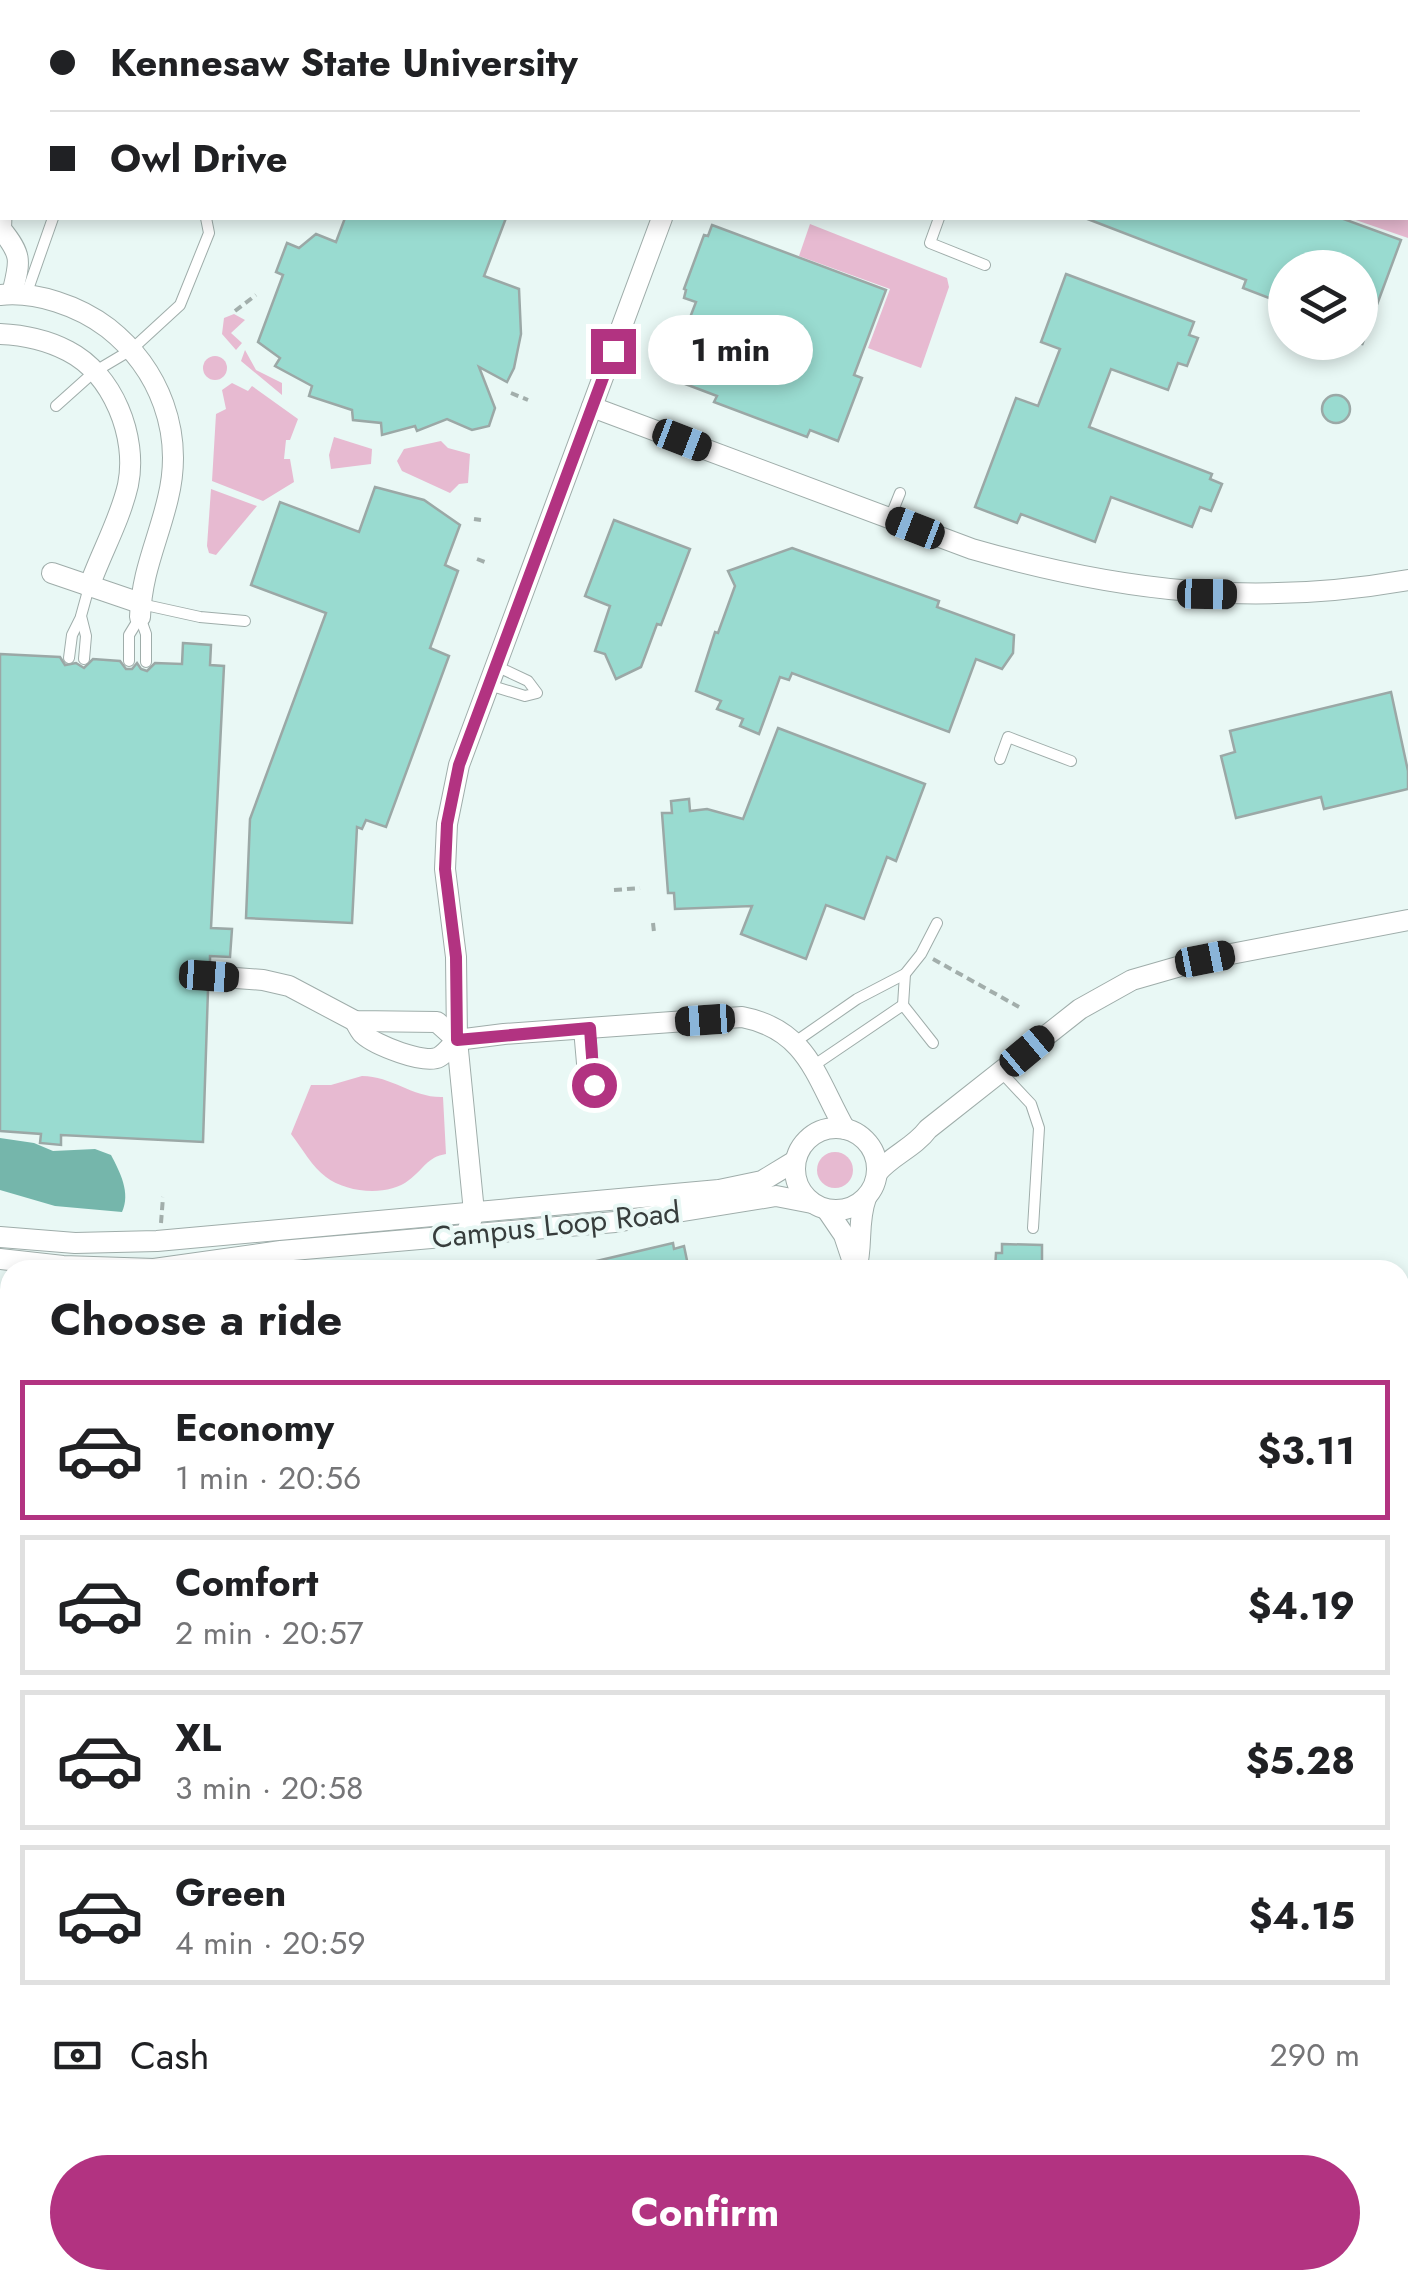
<!DOCTYPE html>
<html lang="en">
<head>
<meta charset="utf-8">
<style>
	body { margin:0; font-family:Jost,sans-serif; background:#f2f2f2; color:#202124; height:100vh; display:flex; flex-direction:column; font-size:38px; white-space:nowrap }
	* { box-sizing:border-box; margin:0 }
	p { font-size:32px; color:#757577 }
	.icon { flex:none; width:55px; height:55px; fill:none; stroke:currentColor; stroke-width:2; stroke-linecap:round; stroke-linejoin:round }
	.map { position:relative; flex:1; overflow:hidden }
	.side { position:absolute; left:0px; top:1260px; width:1410px; height:1030px; display:flex; flex-direction:column; background:#fff; border-radius:30px 30px 0 0; box-shadow:0 5px 15px #0003 }
	.side>* { flex:none }
	.hud { position:absolute; left:0px; top:0px; width:1410px; height:220px; box-shadow:0 5px 15px #0003; display:grid; align-content:center; height:220px; padding:0 50px; background:#fff }
	.tools { position:absolute; left:1268px; top:250px; display:grid; gap:20px }
	.tools a { display:grid; place-items:center; width:110px; height:110px; border-radius:50%; background:#fff; box-shadow:0 5px 15px #0003; font-size:50px }
	.end { position:absolute; width:45px; height:45px; margin:-22px; border:12px solid #b23381; background:#fff; box-shadow:0 0 0 5px #fff }
	.from { border-radius:50% }
	.bubble { position:absolute; height:70px; border-radius:35px; background:#fff; box-shadow:0 5px 15px #0003; font-size:32px; font-weight:700; line-height:70px; text-align:center }
	.car { position:absolute; width:30px; height:60px; margin:-30px -15px; border-radius:12px; box-shadow:0 0 8px 2px #0007; background:linear-gradient(#222 24%,#8ab4d8 0 40%,#222 0 76%,#8ab4d8 0 86%,#222 0) }
	.hud b { display:flex; align-items:center; gap:35px; height:95px; font-size:38px }
	.hud b+b { border-top:2px solid #e0e0e0 }
	.hud i { width:25px; height:25px; background:#202124 }
	ul { padding:0; list-style:none }
	li { display:flex; align-items:center; gap:30px; height:140px; margin:0 20px 15px; padding:0 30px; border:5px solid #e0e0e0; border-radius:0px }
	li div { flex:1 }
	li b { display:block; font-size:38px }
	li em { font-style:normal; font-weight:700 }
	li.active { border-color:#b23381 }
	li>.icon { width:90px; height:90px; stroke-width:1.5 }
	h2 { padding:0 50px; font-size:45px; line-height:120px }
	.pay { display:flex; align-items:center; gap:25px; height:110px; padding:0 50px; font-size:38px }
	.pay p { margin-inline-start:auto }
	.primary-button { display:flex; gap:20px; margin-top:auto; padding:20px 50px }
	.primary-button a { flex:1; height:115px; border-radius:60px; background:#b23381; color:#fff; font-size:40px; font-weight:700; line-height:115px; text-align:center }
	.map>svg:first-child { display:block }
	.green { fill:#e7bad1 }
	.water { fill:#75b6ab }
	.building { fill:#99dbd0; stroke:#9ba8a6; stroke-width:2.5 }
	.lines { fill:none; stroke-linecap:round; stroke-linejoin:round }
	.lane-casing { stroke:#9fadaa; stroke-width:12 }
	.street-casing { stroke:#9fadaa; stroke-width:22 }
	.path { stroke:#a2aeab; stroke-width:4; stroke-dasharray:8 5; stroke-linecap:butt }
	.lane { stroke:#fff; stroke-width:10 }
	.street { stroke:#fff; stroke-width:20 }
	.route { stroke:#b23381; stroke-width:12 }
	.labels { text-anchor:middle; stroke-width:8; stroke-linejoin:round; paint-order:stroke }
	.street-label { font-size:30px; fill:#373d3c; stroke:#e9f8f5 }
</style>
</head>
<body>
<div class="map">
<svg width="1408" height="2290" viewBox="0 0 1408 2290">
	<rect width="100%" height="100%" fill="#e9f8f5"/>
	<!-- green -->
	<g class="green">
		<polygon points="1408,171 1408,238 1350,218 1408,218"/>
		<polygon points="810,224 947,278 949,287 921,368 868,348 890,289 799,256"/>
		<polygon points="234,314 245,320 231,333 242,343 236,350 222,334 224,318"/>
		<polygon points="245,350 256,370 282,383 282,395 241,361"/>
		<circle cx="215" cy="368" r="12"/>
		<polygon points="232,383 248,391 252,386 298,419 290,440 286,440 284,459 290,459 294,482 263,501 212,481 216,414 226,409 222,390"/>
		<polygon points="334,437 372,449 371,464 331,469 329,455"/>
		<polygon points="441,441 448,448 470,454 468,483 459,484 450,493 402,471 397,461 404,449"/>
		<polygon points="211,489 257,506 216,555 209,553 207,546"/>
		<path d="M362,1076C392,1076 413,1098 443,1097L446,1154C427,1157 424,1169 409,1180C388,1197 347,1193 326,1177C312,1167 302,1148 291,1134L311,1085H331Z"/>
		<circle cx="835" cy="1170" r="18"/>
	</g>
	<!-- water -->
	<path class="water" d="M0,1138L34,1143L53,1151L95,1149L111,1155C120,1172 131,1193 122,1212L55,1206L0,1190Z"/>
	<!-- building -->
	<g class="building">
		<polygon points="345,218 506,218 484,276 519,289 521,334 514,368 507,382 479,367 495,408 489,426 472,430 447,419 417,431 415,426 382,435 381,423 353,420 352,410 309,396 312,386 275,366 280,358 258,342 283,275 276,272 287,243 299,248 316,234 336,242"/>
		<polygon points="1085,218 1341,218 1401,240 1362,345 1360,268 1285,268 1285,304 1243,288 1246,280"/>
		<polygon points="712,225 886,290 854,375 862,378 838,441 810,430 807,437 714,402 717,396 672,379 676,370 671,367 696,302 684,298 686,290 684,289 704,235 708,236"/>
		<polygon points="1066,274 1194,322 1189,335 1198,338 1187,366 1178,363 1168,390 1111,369 1089,427 1212,474 1210,479 1222,484 1211,511 1200,507 1192,527 1111,497 1095,542 1021,514 1017,523 975,507 1016,398 1038,406 1060,349 1041,342"/>
		<circle cx="1336" cy="409" r="14"/>
		<polygon points="375,487 424,500 460,525 445,565 458,571 430,648 449,656 386,827 366,820 362,829 357,827 352,923 246,918 250,819 326,613 251,585 280,502 359,532"/>
		<polygon points="614,520 690,549 661,625 657,624 641,667 616,679 605,654 595,651 610,606 585,596"/>
		<polygon points="792,548 939,601 937,607 1014,635 1013,653 1002,669 976,659 949,732 792,673 789,680 780,677 759,734 740,726 743,719 717,709 721,701 696,691 715,632 718,633 735,586 728,571"/>
		<polygon points="183,643 211,645 210,665 224,666 211,928 232,929 230,957 210,956 210,962 202,964 195,974 197,983 208,990 203,1142 61,1135 61,1145 40,1143 41,1134 0,1131 0,654 60,657 65,665 76,663 84,668 93,659 120,661 126,669 132,669 137,663 141,669 147,671 155,663 182,664"/>
		<polygon points="1391,692 1408,771 1408,789 1324,809 1321,797 1236,818 1221,756 1235,752 1230,731"/>
		<polygon points="778,728 925,784 896,861 887,857 864,919 826,905 806,959 741,934 752,906 675,909 674,893 668,893 662,813 672,813 671,801 689,799 690,811 707,809 743,819"/>
		<polygon points="673,1243 674,1249 684,1246 689,1270 589,1270 588,1263"/>
		<polygon points="1002,1244 1042,1245 1042,1270 995,1270 996,1253 1002,1253"/>
	</g>
	<g class="lines">
		<!-- lane casing -->
		<g class="lane-casing">
			<g id="lane">
				<polyline points="22,0 22,2"/>
				<polyline points="135,2 135,0"/>
				<polyline points="811,2 812,0"/>
				<polyline points="939,218 930,243 985,265"/>
				<polyline points="26,295 53,218"/>
				<polyline points="56,406 94,372 131,350 180,305 209,233 206,218"/>
				<polyline points="890,518 900,493"/>
				<polyline points="141,604 200,617 245,621"/>
				<polyline points="140,617 146,634 146,662"/>
				<polyline points="69,658 72,635 81,617"/>
				<polyline points="84,659 86,636 81,616 89,587"/>
				<polyline points="129,661 129,635 140,617"/>
				<polyline points="489,685 525,696 537,693 528,681 496,666"/>
				<polyline points="1000,759 1008,737 1071,761"/>
				<polyline points="903,1005 905,974"/>
				<polyline points="590,1028 594,1085"/>
				<polyline points="579,1029 584,1086"/>
				<polyline points="795,1042 857,999 905,974 921,954 937,923"/>
				<polyline points="813,1066 903,1005 933,1043"/>
				<polyline points="1001,1072 1031,1104 1039,1128 1033,1228"/>
				<polyline points="224,2280 228,2290"/>
				<polyline points="360,2280 364,2290"/>
				<polyline points="746,2290 751,2280"/>
			</g>
		</g>
		<!-- street casing -->
		<g class="street-casing">
			<g id="street">
				<path d="M2,202L1,229C23,256 20,261 12,294"/>
				<path d="M0,295C36,291 79,306 108,328C160,369 184,433 168,498C158,541 142,570 140,617"/>
				<path d="M0,334C23,335 47,340 68,351C113,374 138,437 128,485C120,520 101,553 89,587"/>
				<path d="M592,407L972,549C1122,592 1254,607 1408,580"/>
				<polyline points="52,573 140,603"/>
				<polyline points="209,976 263,980 289,986 355,1021 437,1022 457,1040"/>
				<path d="M355,1021C357,1025 360,1031 363,1034C375,1045 425,1065 439,1057C445,1054 452,1045 457,1040"/>
				<path d="M457,1040L504,1034L742,1017C808,1030 816,1078 845,1129"/>
				<circle cx="836" cy="1169" r="41"/>
				<path d="M877,1173C892,1155 914,1148 928,1129L1080,1009L1132,980L1205,959L1408,920"/>
				<polyline points="827,1210 844,1235 855,1268"/>
				<polyline points="466,1235 474,1212 457,1040 456,957 445,869 447,824 459,765 662,218"/>
				<polyline points="0,1237 75,1243 157,1241 719,1190 762,1181 795,1161"/>
				<polyline points="0,1259 63,1266 154,1269 281,1251 615,1222 776,1196 812,1203"/>
				<path d="M856,1270C863,1246 857,1222 866,1198"/>
				<polyline points="1400,1482 1408,1472"/>
				<polyline points="0,1558 10,1602"/>
				<polyline points="506,2280 515,2290"/>
				<polyline points="1072,2290 1076,2280"/>
			</g>
		</g>
		<!-- path -->
		<g class="path">
			<polyline points="235,311 256,295"/>
			<polyline points="511,393 528,400"/>
			<polyline points="474,519 481,520"/>
			<polyline points="477,559 485,562"/>
			<polyline points="614,890 640,888"/>
			<polyline points="653,923 654,932"/>
			<polyline points="933,959 1019,1007"/>
			<polyline points="161,1223 163,1197"/>
		</g>
		<!-- lane -->
		<use href="#lane" class="lane"/>
		<!-- street -->
		<use href="#street" class="street"/>
	</g>
	<g class="lines">
		<!-- route -->
		<polyline class="route" points="594,1085 590,1028 457,1040 456,957 445,869 447,824 459,765 613,351"/>
	</g>
	<g class="labels">
		<!-- street labels -->
		<g class="street-label">
			<text transform="translate(556 1225) rotate(-6)" y="10">Campus Loop Road</text>
		</g>
	</g>
</svg>
<div class="tools">
<a><svg class="icon" aria-label="layers" viewBox="0 0 24 24"><path d="M12 4l9 5-9 5-9-5zM3 14l9 5 9-5"/></svg></a>
</div>
<i class="end from" style="left:594px;top:1085px"></i>
<i class="end" style="left:613px;top:351px"></i>
<div class="bubble" style="left:648px;top:315px;width:165px">1 min</div>
<i class="car" style="left:682px;top:440px;rotate:111deg"></i>
<i class="car" style="left:915px;top:528px;rotate:291deg"></i>
<i class="car" style="left:1207px;top:594px;rotate:91deg"></i>
<i class="car" style="left:1205px;top:959px;rotate:79deg"></i>
<i class="car" style="left:209px;top:976px;rotate:94deg"></i>
<i class="car" style="left:705px;top:1020px;rotate:266deg"></i>
<i class="car" style="left:1027px;top:1051px;rotate:50deg"></i>
<div class="hud">
<b><i class="from"></i>Kennesaw State University</b>
<b><i></i>Owl Drive</b>
</div>
<section class="side">
<h2>Choose a ride</h2>
<ul>
<li class="active"><svg class="icon" aria-label="car" viewBox="0 0 24 24"><path d="M5 17H2v-5l4-1 3-4h7l3 4 3 1v5h-3M9 17h6M6 11h13"/><circle cx="7" cy="17" r="2"/><circle cx="17" cy="17" r="2"/></svg><div><b>Economy</b><p>1 min · 20:56</p></div><em>$3.11</em></li>
<li><svg class="icon" aria-label="car" viewBox="0 0 24 24"><path d="M5 17H2v-5l4-1 3-4h7l3 4 3 1v5h-3M9 17h6M6 11h13"/><circle cx="7" cy="17" r="2"/><circle cx="17" cy="17" r="2"/></svg><div><b>Comfort</b><p>2 min · 20:57</p></div><em>$4.19</em></li>
<li><svg class="icon" aria-label="car" viewBox="0 0 24 24"><path d="M5 17H2v-5l4-1 3-4h7l3 4 3 1v5h-3M9 17h6M6 11h13"/><circle cx="7" cy="17" r="2"/><circle cx="17" cy="17" r="2"/></svg><div><b>XL</b><p>3 min · 20:58</p></div><em>$5.28</em></li>
<li><svg class="icon" aria-label="car" viewBox="0 0 24 24"><path d="M5 17H2v-5l4-1 3-4h7l3 4 3 1v5h-3M9 17h6M6 11h13"/><circle cx="7" cy="17" r="2"/><circle cx="17" cy="17" r="2"/></svg><div><b>Green</b><p>4 min · 20:59</p></div><em>$4.15</em></li>
</ul>
<div class="pay"><svg class="icon" aria-label="cash" viewBox="0 0 24 24"><path d="M3 7h18v10H3z"/><circle cx="12" cy="12" r="2"/></svg>Cash<p>290 m</p></div>
<div class="primary-button"><a>Confirm</a></div>
</section>
</div>
</body>
</html>
